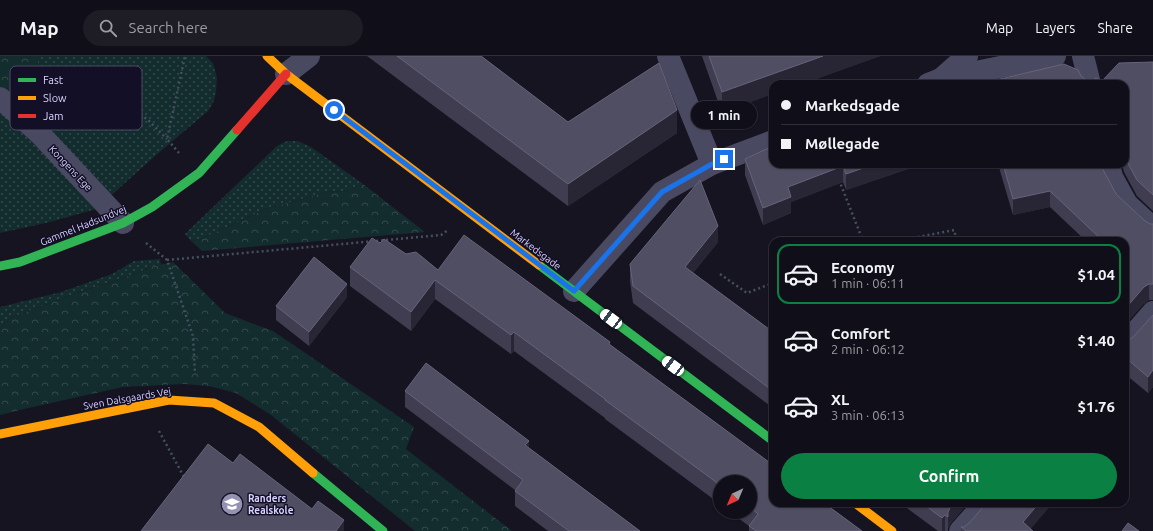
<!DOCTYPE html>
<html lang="en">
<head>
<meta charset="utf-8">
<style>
	body { margin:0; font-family:Ubuntu,sans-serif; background:#1e1d26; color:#f1f3f6; height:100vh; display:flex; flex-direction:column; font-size:15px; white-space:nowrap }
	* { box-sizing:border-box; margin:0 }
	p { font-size:13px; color:#9c9ca2 }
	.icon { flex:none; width:22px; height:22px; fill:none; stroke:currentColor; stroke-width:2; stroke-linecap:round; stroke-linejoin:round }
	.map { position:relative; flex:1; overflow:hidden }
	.details { position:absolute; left:769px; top:181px; width:360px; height:270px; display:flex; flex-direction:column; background:#100f19; border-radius:12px; box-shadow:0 1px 3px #0004,0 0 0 1px #302f38 }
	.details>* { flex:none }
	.guide { position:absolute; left:769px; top:24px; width:360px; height:88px; border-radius:12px; box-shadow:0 1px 3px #0004,0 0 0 1px #302f38; display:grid; align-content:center; height:88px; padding:0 12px; background:#100f19 }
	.needle { width:26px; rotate:224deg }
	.tools { position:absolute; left:713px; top:419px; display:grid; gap:8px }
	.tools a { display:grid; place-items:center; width:44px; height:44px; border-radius:50%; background:#100f19; box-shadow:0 1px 3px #0004,0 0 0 1px #302f38; font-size:20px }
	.end { position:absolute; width:18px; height:18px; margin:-9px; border:5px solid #1a73e8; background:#fff; box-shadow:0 0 0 2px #fff }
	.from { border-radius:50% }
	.bubble { position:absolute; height:28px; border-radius:14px; background:#100f19; box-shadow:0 1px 3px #0004,0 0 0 1px #302f38; font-size:13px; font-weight:700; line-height:28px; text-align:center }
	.car { position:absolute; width:12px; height:24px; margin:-12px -6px; border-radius:5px; box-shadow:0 0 3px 1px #0007; background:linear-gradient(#fff 24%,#345 0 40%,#fff 0 76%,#345 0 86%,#fff 0) }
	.guide b { display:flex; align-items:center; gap:14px; height:38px; font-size:15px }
	.guide b+b { border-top:1px solid #302f38 }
	.guide i { width:10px; height:10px; background:#f1f3f6 }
	ul { padding:7px 0 0; list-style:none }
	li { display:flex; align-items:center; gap:12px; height:60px; margin:0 8px 6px; padding:0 4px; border:2px solid transparent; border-radius:12px }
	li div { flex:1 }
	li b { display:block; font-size:15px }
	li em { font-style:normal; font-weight:700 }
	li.active { border-color:#0b8043 }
	li>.icon { width:36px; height:36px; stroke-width:1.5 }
	.primary-button { display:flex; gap:8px; margin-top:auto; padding:8px 12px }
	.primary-button a { flex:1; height:46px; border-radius:24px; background:#0b8043; color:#fff; font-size:16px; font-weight:700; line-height:46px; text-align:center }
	header { display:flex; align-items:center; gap:24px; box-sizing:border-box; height:56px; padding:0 20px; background:#100f19; border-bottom:1px solid #302f38 }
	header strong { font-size:19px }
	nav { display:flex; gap:22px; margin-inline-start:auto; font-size:14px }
	.search { width:280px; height:36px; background:#1e1d26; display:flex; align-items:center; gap:10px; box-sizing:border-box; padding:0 14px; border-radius:22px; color:#9c9ca2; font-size:15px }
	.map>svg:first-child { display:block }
	.grass { fill:url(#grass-dots) }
	.forest { fill:url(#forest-crowns) }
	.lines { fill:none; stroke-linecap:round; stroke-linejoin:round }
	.path { stroke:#44505f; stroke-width:2.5; stroke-dasharray:2 3; stroke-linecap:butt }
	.street { stroke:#4a4962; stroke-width:22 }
	.fast { stroke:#30b455; stroke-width:9 }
	.slow { stroke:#ff9f0a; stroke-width:9 }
	.jam { stroke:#e5322d; stroke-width:9 }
	.wall { fill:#403d50 }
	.shaded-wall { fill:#282635 }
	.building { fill:#504e63; stroke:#66637b }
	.route { stroke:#1a73e8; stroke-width:5 }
	.labels { text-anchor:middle; stroke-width:3; stroke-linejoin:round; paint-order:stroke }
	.street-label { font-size:10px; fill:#d9d4ff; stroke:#130f26 }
	.poi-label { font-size:10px; font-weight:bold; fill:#d9d4ff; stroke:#130f26; text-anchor:start }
	.key { fill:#130f26; stroke:#4e4a67; stroke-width:1 }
	.key-label { font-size:11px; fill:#d9d4ff }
</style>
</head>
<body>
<header>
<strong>Map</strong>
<div class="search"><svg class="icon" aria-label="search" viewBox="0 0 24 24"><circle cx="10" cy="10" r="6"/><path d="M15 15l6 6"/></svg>Search here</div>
<nav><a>Map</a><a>Layers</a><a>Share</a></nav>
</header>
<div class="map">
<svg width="1153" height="475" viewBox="0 0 1153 475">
	<defs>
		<pattern id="grass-dots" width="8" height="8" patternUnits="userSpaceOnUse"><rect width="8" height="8" fill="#132c2d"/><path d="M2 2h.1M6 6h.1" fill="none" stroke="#354a4c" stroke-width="1.8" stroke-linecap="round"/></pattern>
		<pattern id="forest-crowns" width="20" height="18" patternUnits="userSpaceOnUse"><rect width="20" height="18" fill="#132c2d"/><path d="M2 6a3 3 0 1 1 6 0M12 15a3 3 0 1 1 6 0" fill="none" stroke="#354a4c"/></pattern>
	</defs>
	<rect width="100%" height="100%" fill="#161421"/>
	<!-- grass -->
	<g class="grass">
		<polygon points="0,0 206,0 213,7 217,22 216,36 214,45 208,55 155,100 96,153 50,166 0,177"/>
		<polygon points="287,85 298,85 311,91 363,128 344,136 330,135 266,153 203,182 191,185 185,178 277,90"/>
		<polygon points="160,203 161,209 154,210 121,223 76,237 10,262 0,273 0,251 61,236 112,218 134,205"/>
	</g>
	<!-- forest -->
	<g class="forest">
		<polygon points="0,0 38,0 38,11 0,64"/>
		<polygon points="363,128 425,176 202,195 191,185 203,182 266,153 330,135 344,136"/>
		<polygon points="173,206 225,257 273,275 414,371 406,393 512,475 415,475 271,359 236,337 209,330 184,328 123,331 24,353 0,359 0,273 10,262 76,237 121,223 154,210"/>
	</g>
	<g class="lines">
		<!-- path -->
		<g class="path">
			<polyline points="15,17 54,19 115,40 148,64 167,83"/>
			<polyline points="179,97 167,83 185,0"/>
			<polyline points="839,124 863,185"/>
			<polyline points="898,185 954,174 957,185"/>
			<polyline points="146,187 167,204 193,280 195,318"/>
			<polyline points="167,204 441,179 448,174"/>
			<polyline points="720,218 747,237 773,227"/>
			<polyline points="159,375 184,421"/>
		</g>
		<!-- street -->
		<g class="street">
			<polyline points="668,0 712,108"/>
			<polyline points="1083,0 1090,28"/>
			<polyline points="286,18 309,0"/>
			<polyline points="941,23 967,0"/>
			<polyline points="928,28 941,23 1055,0"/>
			<polyline points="0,42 39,77 123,167"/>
			<polyline points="1109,108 1112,121 1127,148 1153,172"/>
			<polyline points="574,235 662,136 712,108 773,85"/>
			<polyline points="1125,288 1153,256"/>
			<polyline points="960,475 985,447"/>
		</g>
		<!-- fast -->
		<g class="fast">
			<polyline points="539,209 773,385"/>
			<polyline points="0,210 20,206 123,167 152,151 199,117 237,74"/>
			<polyline points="313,417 383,475"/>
		</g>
		<!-- slow -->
		<g class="slow">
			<polyline points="267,0 286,18 539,209"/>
			<polyline points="0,378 169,344 214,347 259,371 313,417"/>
			<polyline points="855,447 892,475"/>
		</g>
		<!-- jam -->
		<polyline class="jam" points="237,74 286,18"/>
	</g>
	<!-- wall -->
	<g class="wall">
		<polygon points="367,0 481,0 568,66 677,77 568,150"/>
		<polygon points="702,0 880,0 802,28 773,28 722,57"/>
		<polygon points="1153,6 1153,155 1137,140 1124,116 1122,108 1125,108 1125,28 979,28 1081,20 1086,24 1102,25"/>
		<polygon points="745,103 923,108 846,134 843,126 791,146 791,157 763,169 745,119"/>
		<polygon points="998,108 1100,108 1116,138 1145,165 1150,168 1153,168 1153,244 1149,244 1144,248 1125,185 1086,185 1050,151 1013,159"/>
		<polygon points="718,186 693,217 773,276 773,352 633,247 630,225 630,208"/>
		<polygon points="380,187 406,198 438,214 610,289 862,475 749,475 749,470 730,456 750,456 750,426 720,426 720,448 605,363 605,362 514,295 511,298 435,243 411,275 350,230 350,211"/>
		<polygon points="347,241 309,290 276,264 276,250"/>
		<polygon points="1153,259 1153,331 1148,337 1125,318 1125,284 1129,284 1134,280"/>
		<polygon points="405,335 529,392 640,475 548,475 515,450 515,434 405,351"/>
		<polygon points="900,447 968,447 951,467 948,472 948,475 938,475"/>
		<polygon points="969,467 1031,473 1033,475 961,475 961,471 964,471"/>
	</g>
	<!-- shaded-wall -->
	<g class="shaded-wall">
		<polygon points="823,0 880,0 802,28 773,28 773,38 722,57 722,36"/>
		<polygon points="677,54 677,77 568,150 568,128"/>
		<polygon points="875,108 923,108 846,134 846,118"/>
		<polygon points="843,110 843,126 791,146 791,157 763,169 763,152 788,131"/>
		<polygon points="1050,135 1050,151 1013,159 1013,143"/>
		<polygon points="718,170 718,186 685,227 685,211"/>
		<polygon points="435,224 435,243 411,275 411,256"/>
		<polygon points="347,228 347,241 309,290 309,276"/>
		<polygon points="1149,228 1149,244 1144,248 1125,269 1125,253 1144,231"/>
		<polygon points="514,276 514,295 511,298 511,279"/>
		<polygon points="1153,314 1153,331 1148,337 1148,321"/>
		<polygon points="529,385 529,401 525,389"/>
		<polygon points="954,447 968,447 951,467 948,472 948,456 951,450"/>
		<polygon points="1039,447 1053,447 1029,475 1023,466"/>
		<polygon points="945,459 945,475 942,475 942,462"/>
		<polygon points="344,464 344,475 336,475"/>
	</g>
	<!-- building -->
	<g class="building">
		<polygon points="397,0 481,0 568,66 659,7 677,54 568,128"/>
		<polygon points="709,0 823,0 722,36"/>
		<polygon points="1153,6 1153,139 1137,124 1125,102 1125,28 979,28 1064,8 1078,14 1081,20 1086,24 1093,24 1096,22 1102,25 1119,7"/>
		<polygon points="773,90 773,108 875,108 846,118 843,110 788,131 791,141 763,152 745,103"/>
		<polygon points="1003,108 1100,108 1116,138 1145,165 1150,168 1153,168 1153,228 1149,228 1144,231 1125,253 1125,185 1103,185 1050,135 1013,143"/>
		<polygon points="700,124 718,170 685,211 773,276 773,335 633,230 630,208"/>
		<polygon points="464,179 610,286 609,288 773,409 773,447 824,447 862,475 756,475 749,470 758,458 750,451 750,426 720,426 720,429 605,344 605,343 514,276 511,279 435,224 411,256 350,211 372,182 380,187 384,183 406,198 416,196 438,214"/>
		<polygon points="314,201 347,228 309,276 276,250"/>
		<polygon points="1153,259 1153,314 1148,321 1125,301 1125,284 1129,284 1134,280"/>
		<polygon points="426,307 529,385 525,389 640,475 569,475 515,435 523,424 405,335"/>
		<polygon points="208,388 233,407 240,398 312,453 318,445 344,464 336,475 141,475"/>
		<polygon points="922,447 954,447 951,450 948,456 948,461 945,459 942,462"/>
		<polygon points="987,447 1039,447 1023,466 1033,475 966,475 961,471 964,471 969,467"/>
		<polygon points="1128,467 1139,475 1122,475"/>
	</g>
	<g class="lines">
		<!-- route -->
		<polyline class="route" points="334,54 574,235 662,136 712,108 724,103"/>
	</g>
	<!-- icons -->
	<defs>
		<g id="school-disc" transform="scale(1.15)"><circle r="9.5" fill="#9591b1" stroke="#130f26"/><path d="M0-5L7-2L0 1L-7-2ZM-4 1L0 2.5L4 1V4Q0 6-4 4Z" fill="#fff"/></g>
	</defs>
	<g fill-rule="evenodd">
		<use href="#school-disc" x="232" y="448"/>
	</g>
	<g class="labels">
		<!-- street labels -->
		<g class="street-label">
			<text transform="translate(71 112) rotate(47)" y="4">Kongens Ege</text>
			<text transform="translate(83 169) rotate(-22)" y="4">Gammel Hadsundvej</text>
			<text transform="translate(536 193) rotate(37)" y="4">Markedsgade</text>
			<text transform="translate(127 342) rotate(-10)" y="4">Sven Dalsgaards Vej</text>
		</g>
		<!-- poi labels -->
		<g class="poi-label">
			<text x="248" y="446">Randers<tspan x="248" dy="12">Realskole</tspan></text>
		</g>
	</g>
	<!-- legend -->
	<rect x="10" y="10" width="132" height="64" rx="6" class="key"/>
	<rect x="18" y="22" width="18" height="4" fill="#30b455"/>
	<rect x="18" y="40" width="18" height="4" fill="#ff9f0a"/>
	<rect x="18" y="58" width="18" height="4" fill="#e5322d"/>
	<g class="key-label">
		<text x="43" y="28">Fast</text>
		<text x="43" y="46">Slow</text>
		<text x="43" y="64">Jam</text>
	</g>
</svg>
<div class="tools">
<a><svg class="needle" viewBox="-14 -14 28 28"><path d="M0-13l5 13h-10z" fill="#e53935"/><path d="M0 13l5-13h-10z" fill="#9c9ca2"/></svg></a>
</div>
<i class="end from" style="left:334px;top:54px"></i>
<i class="end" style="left:724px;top:103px"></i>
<div class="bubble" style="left:691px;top:45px;width:66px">1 min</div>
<i class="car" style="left:611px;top:263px;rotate:307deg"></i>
<i class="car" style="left:673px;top:310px;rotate:307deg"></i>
<div class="guide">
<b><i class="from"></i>Markedsgade</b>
<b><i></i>Møllegade</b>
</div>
<section class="details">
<ul>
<li class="active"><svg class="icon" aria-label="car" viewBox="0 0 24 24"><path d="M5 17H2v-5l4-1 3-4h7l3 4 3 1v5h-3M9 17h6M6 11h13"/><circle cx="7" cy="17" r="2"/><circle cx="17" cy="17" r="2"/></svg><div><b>Economy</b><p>1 min · 06:11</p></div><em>$1.04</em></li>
<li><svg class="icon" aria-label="car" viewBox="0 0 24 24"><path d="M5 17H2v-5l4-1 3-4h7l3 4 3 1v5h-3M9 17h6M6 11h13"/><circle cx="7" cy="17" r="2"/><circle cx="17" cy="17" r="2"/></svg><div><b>Comfort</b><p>2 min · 06:12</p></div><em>$1.40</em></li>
<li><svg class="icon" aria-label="car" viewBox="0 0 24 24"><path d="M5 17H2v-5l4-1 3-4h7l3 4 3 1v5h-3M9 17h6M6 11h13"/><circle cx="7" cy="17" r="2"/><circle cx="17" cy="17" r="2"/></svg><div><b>XL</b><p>3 min · 06:13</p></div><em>$1.76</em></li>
</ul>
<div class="primary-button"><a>Confirm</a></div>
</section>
</div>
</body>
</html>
